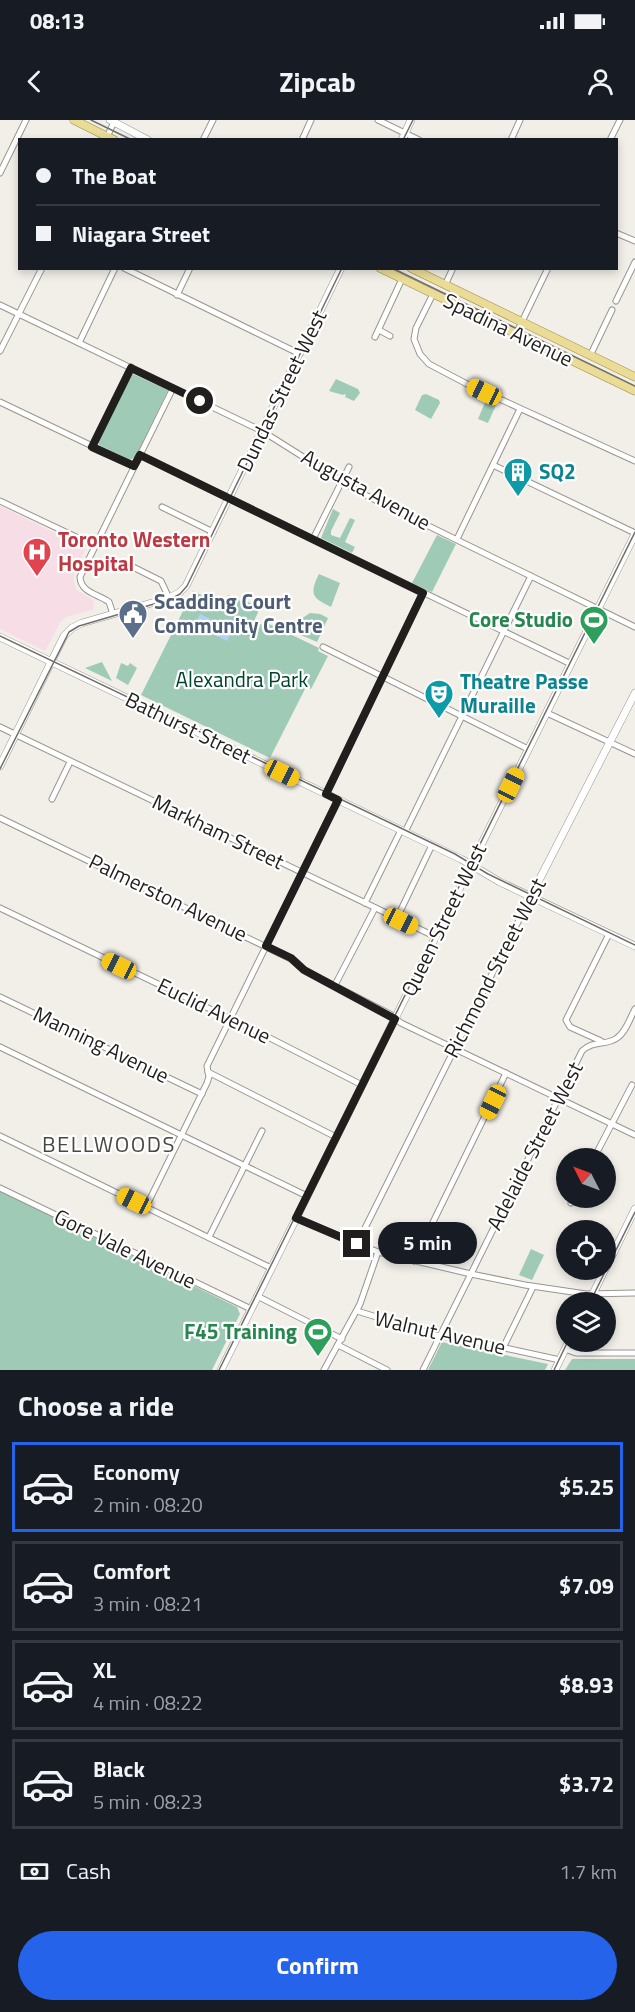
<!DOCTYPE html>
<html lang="en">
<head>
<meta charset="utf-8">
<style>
	body { margin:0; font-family:"Titillium Web",sans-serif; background:#20242c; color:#f1f3f6; height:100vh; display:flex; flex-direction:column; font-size:22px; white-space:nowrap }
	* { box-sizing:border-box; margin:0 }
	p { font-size:20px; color:#9ea1a6 }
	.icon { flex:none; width:33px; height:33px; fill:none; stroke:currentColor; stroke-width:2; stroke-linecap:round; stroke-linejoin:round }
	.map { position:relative; height:1250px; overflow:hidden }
	.sheet { display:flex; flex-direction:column; background:#171b24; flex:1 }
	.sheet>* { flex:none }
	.banner { position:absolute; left:18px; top:18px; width:600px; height:132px; border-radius:0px; box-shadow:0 3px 9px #0003; display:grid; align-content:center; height:132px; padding:0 18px; background:#171b24 }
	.needle { width:39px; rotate:312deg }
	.tools { position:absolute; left:556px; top:1028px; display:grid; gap:12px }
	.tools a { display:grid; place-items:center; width:60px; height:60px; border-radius:50%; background:#171b24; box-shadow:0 3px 9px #0003; font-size:30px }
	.end { position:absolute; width:27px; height:27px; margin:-14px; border:8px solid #201f1d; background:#fff; box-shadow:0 0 0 3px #fff }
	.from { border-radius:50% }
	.bubble { position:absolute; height:42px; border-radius:21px; background:#171b24; box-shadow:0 3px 9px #0003; font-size:20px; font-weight:700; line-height:42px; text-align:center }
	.car { position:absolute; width:18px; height:36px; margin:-18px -9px; border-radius:8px; box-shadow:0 0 4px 2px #0007; background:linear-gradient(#f5c518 24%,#345 0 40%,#f5c518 0 76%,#345 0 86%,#f5c518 0) }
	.banner b { display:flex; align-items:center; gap:21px; height:57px; font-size:22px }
	.banner b+b { border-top:2px solid #363941 }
	.banner i { width:15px; height:15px; background:#f1f3f6 }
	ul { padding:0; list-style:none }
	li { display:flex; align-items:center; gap:18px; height:90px; margin:0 12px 9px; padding:0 6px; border:3px solid #363941; border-radius:0px }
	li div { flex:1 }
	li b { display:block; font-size:22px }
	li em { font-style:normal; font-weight:700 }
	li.current { border-color:#2563eb }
	li>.icon { width:54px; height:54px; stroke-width:1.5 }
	h2 { padding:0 18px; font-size:27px; line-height:72px }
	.pay { display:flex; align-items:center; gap:15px; height:66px; padding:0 18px; font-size:22px }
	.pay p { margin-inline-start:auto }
	.button { display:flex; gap:12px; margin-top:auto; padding:12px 18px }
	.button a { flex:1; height:69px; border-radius:36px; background:#2563eb; color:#fff; font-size:24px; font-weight:700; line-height:69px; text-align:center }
	.status { display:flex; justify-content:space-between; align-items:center; height:42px; padding:0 30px; background:#171b24; direction:ltr }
	.status svg { height:16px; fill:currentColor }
	header { display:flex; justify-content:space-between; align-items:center; height:78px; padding:0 18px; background:#171b24; font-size:27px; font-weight:700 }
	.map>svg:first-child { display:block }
	.medical { fill:#f7dee6 }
	.green { fill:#9fcbb6 }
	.water { fill:#b4d1f5 }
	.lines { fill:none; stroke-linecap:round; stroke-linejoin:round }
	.street-casing { stroke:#999690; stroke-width:7 }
	.secondary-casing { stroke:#999690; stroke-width:8 }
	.primary-casing { stroke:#9a8a3f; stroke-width:9 }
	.street { stroke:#fff; stroke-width:5 }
	.secondary { stroke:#fff; stroke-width:7 }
	.primary { stroke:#eadc97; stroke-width:8 }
	.tram { stroke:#716f6b; stroke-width:1.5 }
	.route { stroke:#201f1d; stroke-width:8 }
	.labels { text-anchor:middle; stroke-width:4.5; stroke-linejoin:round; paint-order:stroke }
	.street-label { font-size:21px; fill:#201f1d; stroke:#fff }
	.culture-label { font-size:21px; font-weight:bold; fill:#0d838f; stroke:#fff; text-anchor:start }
	.health-label { font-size:21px; font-weight:bold; fill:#be3a42; stroke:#fff; text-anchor:start }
	.service-label { font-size:21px; font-weight:bold; fill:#4e5e75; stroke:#fff; text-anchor:start }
	.leisure-label { font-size:21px; font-weight:bold; fill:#27864d; stroke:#fff; text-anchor:end }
	.park-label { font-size:21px; fill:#01432e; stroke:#fff }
	.neighbourhood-label { font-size:22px; letter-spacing:1.5px; fill:#494742; stroke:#fff }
</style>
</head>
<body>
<div class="status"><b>08:13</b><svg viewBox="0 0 49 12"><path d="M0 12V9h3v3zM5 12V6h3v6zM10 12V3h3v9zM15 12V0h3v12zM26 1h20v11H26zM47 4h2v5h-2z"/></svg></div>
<header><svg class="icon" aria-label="back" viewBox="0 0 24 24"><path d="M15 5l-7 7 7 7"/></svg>Zipcab<svg class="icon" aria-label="person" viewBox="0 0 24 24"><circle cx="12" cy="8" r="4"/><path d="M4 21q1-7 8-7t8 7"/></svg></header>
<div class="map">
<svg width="635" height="1250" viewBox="0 0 635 1250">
	<rect width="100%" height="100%" fill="#f2efe9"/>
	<!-- medical -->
	<polygon class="medical" points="0,386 86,428 74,455 74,463 77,470 93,480 94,487 93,490 66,497 61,501 45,531 0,509"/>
	<!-- green -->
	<g class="green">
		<polygon points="133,254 168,270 136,336 130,340 99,325 98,322 130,255"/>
		<polygon points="336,259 358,269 360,273 354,281 345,277 346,275 344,274 343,275 329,271"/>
		<polygon points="426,274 439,280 440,283 431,299 415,290 422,275"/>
		<polygon points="486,280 496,285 488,303 478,299"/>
		<polygon points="333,389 340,393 331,411 331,415 340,418 350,398 355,400 345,422 355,427 352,433 321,418"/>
		<polygon points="437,415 456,424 432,472 412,463"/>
		<path d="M319,454L340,463L331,487C312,478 309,474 319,454Z"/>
		<polygon points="193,471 223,485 228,475 235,478 230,488 231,490 237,479 242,482 244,480 260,488 254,501 265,506 267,503 319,528 318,531 328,536 311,569 306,567 270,638 141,575"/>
		<polygon points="310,493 320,494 328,498 317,522 294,512 301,499"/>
		<polygon points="102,542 112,561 85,548"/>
		<polygon points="121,543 128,546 130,543 137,548 128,565 116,558"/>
		<polygon points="0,1071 237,1187 240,1194 212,1250 0,1250"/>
		<polygon points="531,1129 544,1135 532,1160 519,1155"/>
		<polygon points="442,1222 548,1244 545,1250 428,1250"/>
		<polygon points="572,1239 635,1239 635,1250 565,1250"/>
	</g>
	<!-- water -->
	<polygon class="water" points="200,494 233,510 227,521 195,505"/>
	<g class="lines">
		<!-- street casing -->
		<g class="street-casing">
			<g id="street">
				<polyline points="378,0 419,20"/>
				<polyline points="106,19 114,2"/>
				<polyline points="203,20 213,0"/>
				<polyline points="302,20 311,0"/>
				<polyline points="511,20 520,0"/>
				<polyline points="610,20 620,0"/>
				<polyline points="0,53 26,0"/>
				<polyline points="616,113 635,121"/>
				<polyline points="124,148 300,234"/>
				<polyline points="445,165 453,148"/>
				<polyline points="433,174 416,208 414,219 420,234 429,244 467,264 635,341"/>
				<polyline points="177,175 190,148"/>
				<polyline points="616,181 635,142"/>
				<polyline points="0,185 262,311 359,372 635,507"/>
				<polyline points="379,210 390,216"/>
				<polyline points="516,214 548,148"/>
				<polyline points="375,217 402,159"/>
				<polyline points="79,223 115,148"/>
				<polyline points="0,231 42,148"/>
				<polyline points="590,236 612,190"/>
				<polyline points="0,282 134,346"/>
				<polyline points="92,326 131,247"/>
				<polyline points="140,335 571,544"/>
				<polyline points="493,345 635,413"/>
				<polyline points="0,381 95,426"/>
				<polyline points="162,387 213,412"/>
				<polyline points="313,419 349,347"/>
				<polyline points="457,419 520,289"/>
				<polyline points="133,447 161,461 169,478"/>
				<path d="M113,494L109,482C98,474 81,473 80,457L173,268"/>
				<polyline points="323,527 528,629"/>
				<polyline points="547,593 635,634"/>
				<polyline points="0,607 436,817"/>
				<polyline points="326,674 423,473"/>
				<polyline points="52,679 70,642"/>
				<polyline points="0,698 291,839 304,850 390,894 401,903 635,1015"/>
				<polyline points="405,712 531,456"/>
				<polyline points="365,783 401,710"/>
				<polyline points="0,788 264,915 362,965"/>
				<polyline points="397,798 432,725"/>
				<polyline points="335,865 375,788"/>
				<polyline points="0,877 202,974"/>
				<polyline points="601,921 570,907 566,900 609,814"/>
				<polyline points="0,927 307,1076"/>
				<polyline points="208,952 336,1017"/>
				<polyline points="0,1016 271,1148"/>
				<polyline points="594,1038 632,965"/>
				<polyline points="0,1068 251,1189"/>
				<polyline points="571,1083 574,1077"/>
				<polyline points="146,1087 207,963 209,957 207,946 338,680"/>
				<polyline points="296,1098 378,1132 471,1154 525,1165 586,1174 635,1173"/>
				<polyline points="209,1117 262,1011"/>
				<polyline points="357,1124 531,776"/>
				<polyline points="414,1141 506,953"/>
				<polyline points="257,1176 342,1219"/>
				<polyline points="357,1191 435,1215 473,1221 560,1240"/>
				<polyline points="338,1225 387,1250"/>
				<polyline points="503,1228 533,1167"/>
				<polyline points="565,1229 576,1233 635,1233"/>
				<polyline points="324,1250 360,1184 378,1132"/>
				<path d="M423,1250L582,931C593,920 606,926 617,918C626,912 630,898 635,889"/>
			</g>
		</g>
		<!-- secondary casing -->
		<g class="secondary-casing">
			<g id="secondary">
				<polyline points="110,0 148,20"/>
				<polyline points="402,20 411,0"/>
				<polyline points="0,517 461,739 500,762 635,826"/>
				<polyline points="0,646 64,516 72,508 82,503 169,478 179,473 186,466 341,148"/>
				<polyline points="531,776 635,573"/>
				<polyline points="606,1148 635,1089"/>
				<polyline points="589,1182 605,1149"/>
				<polyline points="221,1250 635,414"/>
				<polyline points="555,1250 569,1221"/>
			</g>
		</g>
		<!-- primary casing -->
		<g class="primary-casing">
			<g id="primary">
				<polyline points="74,0 114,20"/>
				<polyline points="380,148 635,271"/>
				<polyline points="411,148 635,257"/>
			</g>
		</g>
		<!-- street -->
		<use href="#street" class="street"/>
		<!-- secondary -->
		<use href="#secondary" class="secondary"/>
		<!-- primary -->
		<use href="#primary" class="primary"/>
		<!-- tram -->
		<g class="tram">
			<polyline points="91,0 132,20"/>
			<polyline points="403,20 413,0"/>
			<polyline points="392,148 635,266"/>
			<polyline points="0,516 455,734 488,754 635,825"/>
			<polyline points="0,649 69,512 79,506 171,479 180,474 187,466 342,148"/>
			<polyline points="590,1182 635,1092"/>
			<polyline points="219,1250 635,412"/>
			<polyline points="554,1250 568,1221"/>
		</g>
	</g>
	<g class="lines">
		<!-- route -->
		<polyline class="route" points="200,281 131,248 92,327 134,346 140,335 423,473 326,674 338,680 266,826 291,838 304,850 395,899 296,1098 357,1124"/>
	</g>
	<!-- icons -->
	<defs>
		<g id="building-pin" transform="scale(1.5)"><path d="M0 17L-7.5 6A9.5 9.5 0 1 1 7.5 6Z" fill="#0f9aa8" stroke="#fff"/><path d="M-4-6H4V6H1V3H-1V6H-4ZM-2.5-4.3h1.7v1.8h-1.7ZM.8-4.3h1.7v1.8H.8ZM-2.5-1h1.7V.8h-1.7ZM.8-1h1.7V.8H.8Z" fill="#fff"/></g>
		<g id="hospital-pin" transform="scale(1.5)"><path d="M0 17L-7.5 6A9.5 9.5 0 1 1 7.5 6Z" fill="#e0444e" stroke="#fff"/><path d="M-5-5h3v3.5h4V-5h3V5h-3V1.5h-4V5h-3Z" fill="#fff"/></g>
		<g id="civic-pin" transform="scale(1.5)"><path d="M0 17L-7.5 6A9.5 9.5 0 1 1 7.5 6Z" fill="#5c6f8a" stroke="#fff"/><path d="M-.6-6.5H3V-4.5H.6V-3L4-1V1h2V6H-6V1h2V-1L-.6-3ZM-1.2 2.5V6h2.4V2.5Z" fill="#fff"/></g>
		<g id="stadium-pin" transform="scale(1.5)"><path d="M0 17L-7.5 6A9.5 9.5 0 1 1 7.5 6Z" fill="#2e9e5b" stroke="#fff"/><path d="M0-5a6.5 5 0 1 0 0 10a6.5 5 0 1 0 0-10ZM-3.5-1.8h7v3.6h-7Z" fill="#fff"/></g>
		<g id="theatre-pin" transform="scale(1.5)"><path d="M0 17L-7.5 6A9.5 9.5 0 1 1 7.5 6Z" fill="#0f9aa8" stroke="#fff"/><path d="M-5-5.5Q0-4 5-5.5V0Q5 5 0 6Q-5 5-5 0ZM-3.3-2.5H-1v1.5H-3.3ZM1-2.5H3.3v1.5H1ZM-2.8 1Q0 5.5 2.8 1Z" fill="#fff"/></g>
	</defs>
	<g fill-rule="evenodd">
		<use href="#building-pin" x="518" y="352"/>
		<use href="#hospital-pin" x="37" y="432"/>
		<use href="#civic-pin" x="133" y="494"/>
		<use href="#stadium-pin" x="594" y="500"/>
		<use href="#theatre-pin" x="439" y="574"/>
		<use href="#stadium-pin" x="318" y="1212"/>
	</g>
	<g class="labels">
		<!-- street labels -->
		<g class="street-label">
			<text transform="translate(508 210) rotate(26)" y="7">Spadina Avenue</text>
			<text transform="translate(282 271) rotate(-64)" y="7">Dundas Street West</text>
			<text transform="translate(366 370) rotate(29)" y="7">Augusta Avenue</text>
			<text transform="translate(188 608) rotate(26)" y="7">Bathurst Street</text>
			<text transform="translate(218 712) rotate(26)" y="7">Markham Street</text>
			<text transform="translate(168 778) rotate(26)" y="7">Palmerston Avenue</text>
			<text transform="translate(444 800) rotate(-64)" y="7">Queen Street West</text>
			<text transform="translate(495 848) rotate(-63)" y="7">Richmond Street West</text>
			<text transform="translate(214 891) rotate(26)" y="7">Euclid Avenue</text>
			<text transform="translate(101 925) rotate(26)" y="7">Manning Avenue</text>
			<text transform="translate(535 1026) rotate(-63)" y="7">Adelaide Street West</text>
			<text transform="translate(125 1129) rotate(26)" y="7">Gore Vale Avenue</text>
			<text transform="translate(440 1213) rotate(13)" y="7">Walnut Avenue</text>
		</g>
		<!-- culture labels -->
		<g class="culture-label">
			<text x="539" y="359">SQ2</text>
			<text x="460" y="569">Theatre Passe<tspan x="460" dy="24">Muraille</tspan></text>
		</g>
		<!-- health labels -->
		<g class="health-label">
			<text x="58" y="427">Toronto Western<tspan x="58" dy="24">Hospital</tspan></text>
		</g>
		<!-- service labels -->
		<g class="service-label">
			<text x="154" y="489">Scadding Court<tspan x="154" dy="24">Community Centre</tspan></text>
		</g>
		<!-- leisure labels -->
		<g class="leisure-label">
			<text x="573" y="507">Core Studio</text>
			<text x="297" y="1219">F45 Training</text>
		</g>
		<!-- park labels -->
		<g class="park-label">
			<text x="242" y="567">Alexandra Park</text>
		</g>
		<!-- neighbourhood labels -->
		<g class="neighbourhood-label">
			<text x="109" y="1032">BELLWOODS</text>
		</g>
	</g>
</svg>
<div class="tools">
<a><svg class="needle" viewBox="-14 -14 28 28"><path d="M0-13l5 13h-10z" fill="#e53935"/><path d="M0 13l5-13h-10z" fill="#9ea1a6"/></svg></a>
<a><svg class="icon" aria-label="locate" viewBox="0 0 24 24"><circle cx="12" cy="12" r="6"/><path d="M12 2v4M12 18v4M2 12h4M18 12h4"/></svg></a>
<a><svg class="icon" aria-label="layers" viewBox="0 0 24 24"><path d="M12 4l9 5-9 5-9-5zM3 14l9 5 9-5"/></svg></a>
</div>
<i class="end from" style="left:200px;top:281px"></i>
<i class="end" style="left:357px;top:1124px"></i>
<div class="bubble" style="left:378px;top:1102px;width:99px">5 min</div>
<i class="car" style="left:484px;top:272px;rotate:295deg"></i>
<i class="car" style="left:282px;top:653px;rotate:116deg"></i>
<i class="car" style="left:511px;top:665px;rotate:26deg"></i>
<i class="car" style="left:401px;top:801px;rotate:116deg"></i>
<i class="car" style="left:119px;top:846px;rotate:296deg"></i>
<i class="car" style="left:493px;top:982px;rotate:206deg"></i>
<i class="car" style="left:134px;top:1081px;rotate:296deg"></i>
<div class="banner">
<b><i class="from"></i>The Boat</b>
<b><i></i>Niagara Street</b>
</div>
</div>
<section class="sheet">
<h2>Choose a ride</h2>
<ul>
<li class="current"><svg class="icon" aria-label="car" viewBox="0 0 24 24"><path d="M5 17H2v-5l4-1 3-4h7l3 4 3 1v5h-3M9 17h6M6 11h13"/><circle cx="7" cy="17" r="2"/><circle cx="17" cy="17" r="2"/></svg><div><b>Economy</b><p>2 min · 08:20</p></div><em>$5.25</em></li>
<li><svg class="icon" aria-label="car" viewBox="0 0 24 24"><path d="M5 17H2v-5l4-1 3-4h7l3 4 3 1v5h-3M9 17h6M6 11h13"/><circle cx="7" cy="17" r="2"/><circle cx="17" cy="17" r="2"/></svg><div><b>Comfort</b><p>3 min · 08:21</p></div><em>$7.09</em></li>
<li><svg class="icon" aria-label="car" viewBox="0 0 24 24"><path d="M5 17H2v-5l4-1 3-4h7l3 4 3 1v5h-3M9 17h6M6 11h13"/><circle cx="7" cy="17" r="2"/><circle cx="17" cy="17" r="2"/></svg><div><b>XL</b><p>4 min · 08:22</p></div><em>$8.93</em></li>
<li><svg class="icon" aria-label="car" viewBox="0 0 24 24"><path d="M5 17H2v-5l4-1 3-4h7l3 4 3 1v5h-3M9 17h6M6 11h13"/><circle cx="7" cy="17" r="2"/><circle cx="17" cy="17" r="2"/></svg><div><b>Black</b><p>5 min · 08:23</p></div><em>$3.72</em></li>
</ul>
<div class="pay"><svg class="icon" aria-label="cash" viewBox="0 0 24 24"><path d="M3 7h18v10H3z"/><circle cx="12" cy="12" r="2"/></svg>Cash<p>1.7 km</p></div>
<div class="button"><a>Confirm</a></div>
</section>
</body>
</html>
